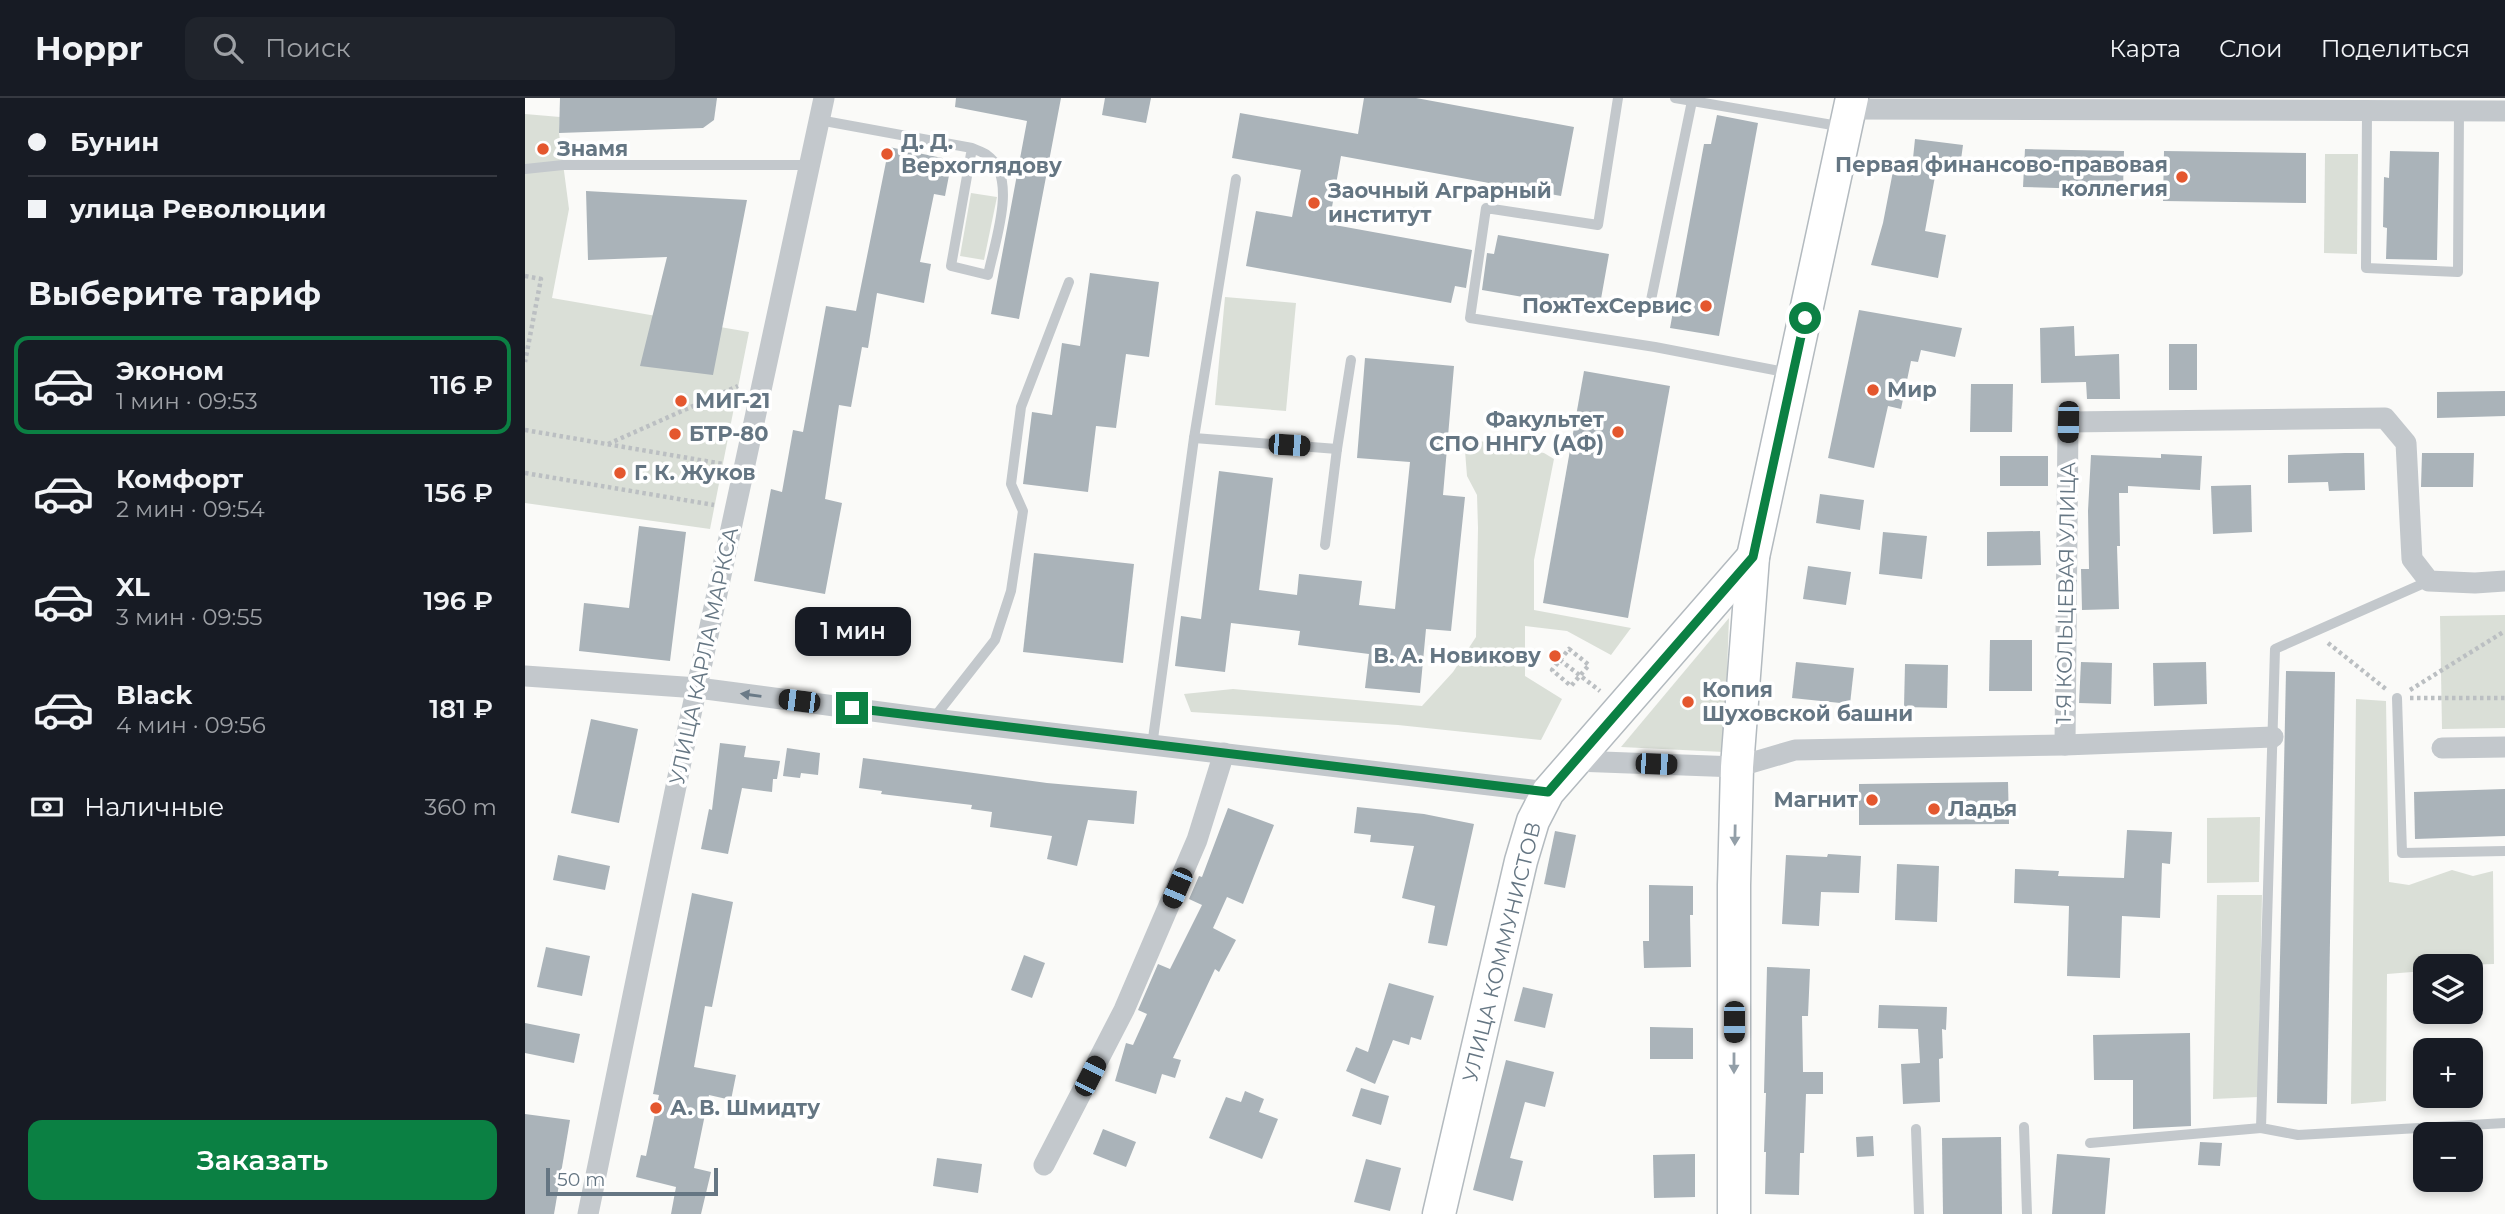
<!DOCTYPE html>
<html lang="ru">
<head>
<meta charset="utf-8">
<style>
	body { margin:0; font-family:Montserrat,sans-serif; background:#20242c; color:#f1f3f6; height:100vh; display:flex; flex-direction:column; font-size:26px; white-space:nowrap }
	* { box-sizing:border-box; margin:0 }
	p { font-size:23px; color:#9ea1a6 }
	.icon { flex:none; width:38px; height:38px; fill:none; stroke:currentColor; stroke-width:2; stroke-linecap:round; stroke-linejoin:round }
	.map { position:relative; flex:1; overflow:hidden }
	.sheet { display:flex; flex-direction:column; background:#171b24; width:525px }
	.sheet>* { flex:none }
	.banner { display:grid; align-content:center; height:154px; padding:0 28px; background:#171b24 }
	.tools { position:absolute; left:1888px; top:856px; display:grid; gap:14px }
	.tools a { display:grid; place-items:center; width:70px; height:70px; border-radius:14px; background:#171b24; box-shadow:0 4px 10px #0003; font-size:35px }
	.scale { position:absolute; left:21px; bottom:18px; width:172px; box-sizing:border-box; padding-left:7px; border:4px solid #657683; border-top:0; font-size:19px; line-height:24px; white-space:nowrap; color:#657683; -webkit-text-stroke:5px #fff; paint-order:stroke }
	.end { position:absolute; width:32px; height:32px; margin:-16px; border:9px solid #0b8043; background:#fff; box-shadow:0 0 0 4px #fff }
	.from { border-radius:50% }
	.bubble { position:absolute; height:49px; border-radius:14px; background:#171b24; box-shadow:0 4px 10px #0003; font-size:23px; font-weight:600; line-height:49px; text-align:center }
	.car { position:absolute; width:21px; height:42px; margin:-21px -10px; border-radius:9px; box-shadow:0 0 5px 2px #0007; background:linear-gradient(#222 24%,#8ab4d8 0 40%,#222 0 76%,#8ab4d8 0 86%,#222 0) }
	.banner b { display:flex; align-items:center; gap:24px; height:66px; font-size:26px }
	.banner b+b { border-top:2px solid #363941 }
	.banner i { width:18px; height:18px; background:#f1f3f6 }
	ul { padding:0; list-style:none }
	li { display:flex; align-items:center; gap:21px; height:98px; margin:0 14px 10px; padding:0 14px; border:4px solid transparent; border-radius:14px }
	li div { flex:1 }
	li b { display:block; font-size:26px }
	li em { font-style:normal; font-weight:600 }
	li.current { border-color:#0b8043 }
	li>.icon { width:63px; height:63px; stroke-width:1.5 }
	h2 { padding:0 28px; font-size:32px; line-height:84px }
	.pay { display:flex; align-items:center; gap:18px; height:77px; padding:0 28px; font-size:26px }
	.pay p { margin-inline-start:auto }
	.action { display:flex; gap:14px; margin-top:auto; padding:14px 28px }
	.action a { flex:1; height:80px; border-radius:14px; background:#0b8043; color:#fff; font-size:28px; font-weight:600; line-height:80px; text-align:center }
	header { display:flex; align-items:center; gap:42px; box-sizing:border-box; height:98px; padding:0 35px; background:#171b24; border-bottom:2px solid #363941 }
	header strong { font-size:33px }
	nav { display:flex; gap:38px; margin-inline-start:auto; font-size:24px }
	.search { width:490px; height:63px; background:#20242c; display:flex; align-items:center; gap:18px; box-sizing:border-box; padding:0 24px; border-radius:14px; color:#9ea1a6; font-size:26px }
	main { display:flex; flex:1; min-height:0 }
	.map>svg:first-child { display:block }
	.green { fill:#dadfd7 }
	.building { fill:#aab3b9 }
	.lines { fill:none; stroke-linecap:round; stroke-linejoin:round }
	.secondary-casing { stroke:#b3babf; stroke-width:35 }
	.path { stroke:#bbbfc2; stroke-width:4.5; stroke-dasharray:3.5 3.5; stroke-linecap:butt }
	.lane { stroke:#c3c8cc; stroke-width:10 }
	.street { stroke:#c3c8cc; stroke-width:21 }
	.secondary { stroke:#fff; stroke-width:32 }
	.oneway { fill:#6a7a87 }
	.oneway2 { fill:#939fa8 }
	.route { stroke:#0b8043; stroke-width:9 }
	.poi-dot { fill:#e4572e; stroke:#fff; stroke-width:2.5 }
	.labels { text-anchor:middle; stroke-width:7; stroke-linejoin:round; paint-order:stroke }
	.poi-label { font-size:21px; font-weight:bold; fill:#657683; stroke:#fff; text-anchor:start }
	.street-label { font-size:21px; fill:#657683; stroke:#fff }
</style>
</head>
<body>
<header>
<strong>Hoppr</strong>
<div class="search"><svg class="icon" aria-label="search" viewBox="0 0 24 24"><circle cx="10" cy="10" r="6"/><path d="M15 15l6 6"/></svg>Поиск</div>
<nav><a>Карта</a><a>Слои</a><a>Поделиться</a></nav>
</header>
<main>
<section class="sheet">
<div class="banner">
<b><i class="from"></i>Бунин</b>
<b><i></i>улица Революции</b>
</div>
<h2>Выберите тариф</h2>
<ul>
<li class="current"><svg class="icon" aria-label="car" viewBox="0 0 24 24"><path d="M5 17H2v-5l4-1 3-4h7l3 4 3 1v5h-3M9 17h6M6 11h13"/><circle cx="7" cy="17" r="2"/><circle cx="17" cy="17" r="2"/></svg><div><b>Эконом</b><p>1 мин · 09:53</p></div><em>116 ₽</em></li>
<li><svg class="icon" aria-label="car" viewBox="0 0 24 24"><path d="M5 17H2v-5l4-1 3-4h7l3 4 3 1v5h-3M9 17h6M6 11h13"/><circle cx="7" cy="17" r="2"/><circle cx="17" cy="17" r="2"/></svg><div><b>Комфорт</b><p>2 мин · 09:54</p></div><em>156 ₽</em></li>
<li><svg class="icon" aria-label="car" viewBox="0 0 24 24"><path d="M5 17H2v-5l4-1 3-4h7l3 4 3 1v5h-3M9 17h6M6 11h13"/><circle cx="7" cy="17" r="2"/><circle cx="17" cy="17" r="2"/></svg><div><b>XL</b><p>3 мин · 09:55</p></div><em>196 ₽</em></li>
<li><svg class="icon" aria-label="car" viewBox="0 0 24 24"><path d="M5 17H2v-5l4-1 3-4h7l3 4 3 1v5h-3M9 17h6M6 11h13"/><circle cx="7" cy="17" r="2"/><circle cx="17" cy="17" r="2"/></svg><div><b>Black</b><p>4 мин · 09:56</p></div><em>181 ₽</em></li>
</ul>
<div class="pay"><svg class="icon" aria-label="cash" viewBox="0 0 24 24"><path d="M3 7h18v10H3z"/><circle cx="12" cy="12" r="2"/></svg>Наличные<p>360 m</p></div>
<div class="action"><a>Заказать</a></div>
</section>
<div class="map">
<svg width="1980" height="1116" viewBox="0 0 1980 1116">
	<rect width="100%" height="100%" fill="#fafaf8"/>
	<!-- green -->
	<g class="green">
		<polygon points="0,16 35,19 34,35 44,111 27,200 224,234 185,431 0,405"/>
		<polygon points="1800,56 1833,56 1832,156 1799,155"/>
		<polygon points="446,95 472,99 459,162 435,158"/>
		<polygon points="700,199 771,205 761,313 690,307"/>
		<polygon points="939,340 1019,355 1029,361 1009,462 1009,512 1106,530 1086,557 1042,533 1000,528 1000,578 1037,601 1016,642 873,627 666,614 659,596 708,591 897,608 928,574 951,539 953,430 952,397 942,378"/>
		<polygon points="1980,517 1980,630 1917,631 1915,518"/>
		<polygon points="1204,520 1199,654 1096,649"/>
		<polygon points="1831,601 1861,603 1864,784 1884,787 1927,772 1948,778 1968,773 1969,866 1900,868 1900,873 1862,876 1861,1003 1826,1006"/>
		<polygon points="1735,719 1734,784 1682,785 1682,720"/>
		<polygon points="1692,797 1737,797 1733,999 1688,1001"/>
	</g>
	<!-- building -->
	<g class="building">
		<polygon points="35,0 192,0 189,22 178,30 34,35"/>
		<polygon points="431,0 536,0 494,221 466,216 502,23 430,9"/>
		<polygon points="580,0 626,0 621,25 577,17"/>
		<polygon points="839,0 891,0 1049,29 1036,98 816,58 804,126 947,152 941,190 930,188 926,205 721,168 731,113 767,119 776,72 707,60 715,15 833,36"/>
		<polygon points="1192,17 1233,25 1194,238 1145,230 1179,46 1186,46"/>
		<polygon points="1390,41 1438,47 1434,76 1411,73 1400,133 1421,137 1413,180 1346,167 1358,125 1369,68 1387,70"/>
		<polygon points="364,49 427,62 420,98 409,96 395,164 406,166 399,205 352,195 343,250 337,249 326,309 314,307 300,401 317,405 300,496 229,483 246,391 257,394 268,332 278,334 301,208 331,213"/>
		<polygon points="1500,51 1599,53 1598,92 1498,89"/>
		<polygon points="1639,53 1781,55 1781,105 1638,103"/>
		<polygon points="1865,53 1914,54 1912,162 1861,161 1862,130 1858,129 1859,79 1864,80"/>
		<polygon points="61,93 222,102 188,277 115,268 142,159 63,162"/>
		<polygon points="973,137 1084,156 1074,212 957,192 962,155 969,156"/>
		<polygon points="565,175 634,184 624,259 601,256 591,330 571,328 563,394 498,386 507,314 527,317 537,245 555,248"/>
		<polygon points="1334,212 1437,230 1430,259 1396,252 1393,264 1386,263 1376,311 1363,308 1349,370 1303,360"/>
		<polygon points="1549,228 1550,258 1594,256 1595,301 1562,301 1561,284 1516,285 1515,230"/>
		<rect x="1644" y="246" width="28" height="46"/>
		<polygon points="840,260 929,268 918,397 940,399 926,533 901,531 895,595 840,590 844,556 773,547 775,533 706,525 700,574 650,568 656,518 676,521 694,373 748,380 734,492 772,497 774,476 837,483 834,507 870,511 885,364 832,360"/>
		<polygon points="1059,273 1145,288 1103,520 1018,505"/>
		<polygon points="1446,286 1488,286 1487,334 1445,334"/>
		<polygon points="1980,293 1980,318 1912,320 1912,294"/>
		<polygon points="1820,355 1839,355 1840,392 1804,393 1803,384 1763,385 1763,357"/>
		<polygon points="1897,355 1949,355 1948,389 1896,389"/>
		<polygon points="1636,356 1677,358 1675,392 1603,388 1603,395 1594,395 1595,448 1592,448 1594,511 1557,512 1556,471 1564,471 1563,413 1566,357 1636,360"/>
		<rect x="1475" y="358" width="48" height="30"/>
		<polygon points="1726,387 1727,434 1688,436 1686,388"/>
		<polygon points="1295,396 1339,402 1335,432 1291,425"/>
		<polygon points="114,428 161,434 145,563 54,553 59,505 104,510"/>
		<polygon points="1515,433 1516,467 1462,468 1462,434"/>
		<polygon points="1358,434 1402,438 1397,481 1354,476"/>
		<polygon points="509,455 609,466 598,565 498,554"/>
		<polygon points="1283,468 1326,474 1321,507 1278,501"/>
		<polygon points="1465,542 1507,542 1507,593 1464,593"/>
		<polygon points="1271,564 1329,570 1325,606 1267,600"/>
		<polygon points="1556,564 1587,565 1586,606 1554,605"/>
		<polygon points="1681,564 1682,606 1629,608 1628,565"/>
		<polygon points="1380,566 1423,567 1422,610 1379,609"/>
		<polygon points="1761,573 1810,574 1802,1006 1752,1005"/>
		<polygon points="66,621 113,631 94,725 46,715"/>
		<polygon points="195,645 221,648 219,659 255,663 252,681 248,681 247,694 217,690 203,756 176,751 184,711 187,712"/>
		<polygon points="262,650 295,655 293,677 276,675 275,680 258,678"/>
		<polygon points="338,660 522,685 612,693 609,726 563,722 552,768 522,761 527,738 465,729 467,714 446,711 447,707 356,696 357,693 334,690"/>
		<polygon points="1483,684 1484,726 1334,727 1334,686"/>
		<polygon points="1980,691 1980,738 1890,741 1889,694"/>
		<polygon points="832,709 899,716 949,726 922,848 903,845 910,808 877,800 889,748 845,744 846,737 829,735"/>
		<polygon points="703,710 749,727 718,806 702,799 688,830 711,842 694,874 690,871 648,960 656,962 650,980 637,976 631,996 590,983 601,945 608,947 622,916 613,912 633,866 645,871 677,807 664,801 674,778 677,779"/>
		<polygon points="1602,732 1647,734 1645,766 1637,765 1635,820 1597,818 1595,880 1542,878 1544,808 1489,805 1490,771 1534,773 1533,778 1599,780"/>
		<polygon points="1030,733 1051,737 1040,790 1019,786"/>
		<polygon points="1303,756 1336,758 1334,795 1296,794 1294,828 1257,826 1261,757 1302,759"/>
		<polygon points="33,757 85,768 80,792 28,782"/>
		<polygon points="1372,766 1414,768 1412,824 1370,822"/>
		<polygon points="1124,787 1168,788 1168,817 1165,817 1166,869 1119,870 1118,843 1124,843"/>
		<polygon points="167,795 208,804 187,909 180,908 169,969 211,977 206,1002 184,997 169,1070 186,1074 176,1116 146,1116 151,1089 111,1079 116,1057 121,1058 134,997 128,996"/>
		<polygon points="21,849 65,858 57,898 12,889"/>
		<polygon points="499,857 520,865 507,900 486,892"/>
		<polygon points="1242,869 1285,871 1283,918 1277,918 1278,974 1298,974 1298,996 1281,996 1279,1055 1275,1055 1274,1097 1240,1096 1241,1054 1239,1054 1241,995 1239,995"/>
		<polygon points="864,885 909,898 896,942 886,939 884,947 868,942 850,986 821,973 831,949 843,954"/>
		<polygon points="998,889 1028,896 1020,930 989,923"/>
		<polygon points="1354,907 1422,909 1421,932 1417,931 1418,960 1414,961 1415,1004 1378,1006 1376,966 1395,965 1393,931 1353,930"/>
		<polygon points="0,925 55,936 49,965 0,955"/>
		<polygon points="1125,929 1168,930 1168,961 1125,961"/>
		<polygon points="1665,935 1666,1028 1608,1031 1608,982 1569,982 1568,937"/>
		<polygon points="981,962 1029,974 1020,1009 1000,1004 985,1060 998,1063 988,1103 948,1092"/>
		<polygon points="836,990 864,998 856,1027 827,1018"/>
		<polygon points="720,993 739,1001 734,1014 753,1021 737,1061 684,1040 701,999 716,1004"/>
		<polygon points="0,1016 45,1022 29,1116 0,1116"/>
		<polygon points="578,1031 611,1044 601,1069 568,1056"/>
		<polygon points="1348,1038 1349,1058 1332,1059 1331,1039"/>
		<polygon points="1476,1039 1477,1116 1418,1116 1417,1040"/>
		<polygon points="1675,1044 1697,1045 1695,1068 1673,1067"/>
		<polygon points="1170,1056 1170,1099 1129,1100 1128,1057"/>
		<polygon points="1532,1056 1585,1060 1580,1116 1527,1116"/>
		<polygon points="412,1060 457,1066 453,1095 408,1088"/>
		<polygon points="841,1061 876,1070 865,1113 829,1104"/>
	</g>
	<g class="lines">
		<!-- secondary casing -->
		<g class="secondary-casing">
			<g id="secondary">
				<polyline points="914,1116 996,763 1008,723 1023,694 1228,459"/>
				<polyline points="1209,1116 1209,787 1212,669 1228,459 1327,0"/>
			</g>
		</g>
		<!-- path -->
		<g class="path">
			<polyline points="0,178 16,181 0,264"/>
			<polyline points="0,332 198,366"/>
			<polyline points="83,346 213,288"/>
			<polyline points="0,375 189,407"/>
			<polyline points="1803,545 1862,592"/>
			<polyline points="1035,562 1044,551 1064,567 1046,588 1027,572 1035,562 1075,593"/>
			<polyline points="1885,592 1980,533"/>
			<polyline points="1885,600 1980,600"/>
		</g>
		<!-- lane -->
		<g class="lane">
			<polyline points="1093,0 1073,127 961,110 945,220 1130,249 1265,275"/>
			<polyline points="1150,0 1319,29"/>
			<polyline points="1842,13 1841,170 1933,174 1934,13"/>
			<path d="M294,22L447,50L426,168L463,177C469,146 494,79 462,57C458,54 451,52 447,50"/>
			<polyline points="0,71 38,67 284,67"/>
			<polyline points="1125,207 1167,3"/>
			<polyline points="669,340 812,351"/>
			<polyline points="800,447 812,351 826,262"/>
			<polyline points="1904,483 1750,551 1736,1030 1773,1037 1980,1025"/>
			<polyline points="1872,600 1877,755 1980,753"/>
			<polyline points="408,621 470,542 486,493 498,413 486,386 496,309 544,184"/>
			<polyline points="627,648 669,340 711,81"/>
			<polyline points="1499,1029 1502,1116"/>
			<polyline points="1391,1031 1394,1116"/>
			<polyline points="1565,1045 1736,1030"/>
		</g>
		<!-- street -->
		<g class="street">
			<polyline points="1325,11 1980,13"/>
			<polyline points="0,578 173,590 408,621 1023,694"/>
			<polyline points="1540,647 1543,324 1860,320 1881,345 1887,461 1904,483 1950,485 1980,483"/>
			<polyline points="1917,650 1980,649"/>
			<polyline points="1050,663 1212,669 1270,652 1540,647 1748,639"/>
			<polyline points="519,1067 599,912 672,742 699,655"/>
			<polyline points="63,1116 163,630 299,0"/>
		</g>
		<!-- secondary -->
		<use href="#secondary" class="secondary"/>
	</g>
	<!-- one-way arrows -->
	<defs><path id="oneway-solid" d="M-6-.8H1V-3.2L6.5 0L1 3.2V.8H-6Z" transform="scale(1.75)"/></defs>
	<use class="oneway" href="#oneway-solid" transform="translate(226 597) rotate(-172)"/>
	<g class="oneway2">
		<use href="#oneway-solid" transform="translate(1210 737) rotate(91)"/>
		<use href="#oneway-solid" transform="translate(1209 965) rotate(90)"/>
	</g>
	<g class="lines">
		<!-- route -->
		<polyline class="route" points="327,610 1023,694 1228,459 1280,220"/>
	</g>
	<!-- markers -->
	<g class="poi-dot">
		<circle cx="18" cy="51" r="7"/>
		<circle cx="362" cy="56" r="7"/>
		<circle cx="1657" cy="79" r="7"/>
		<circle cx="789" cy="105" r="7"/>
		<circle cx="1181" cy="208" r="7"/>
		<circle cx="1348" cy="292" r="7"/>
		<circle cx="156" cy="303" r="7"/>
		<circle cx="1093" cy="334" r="7"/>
		<circle cx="150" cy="336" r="7"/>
		<circle cx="95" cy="375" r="7"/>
		<circle cx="1030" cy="558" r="7"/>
		<circle cx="1163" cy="604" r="7"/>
		<circle cx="1347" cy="702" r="7"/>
		<circle cx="1409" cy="711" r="7"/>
		<circle cx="131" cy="1010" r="7"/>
	</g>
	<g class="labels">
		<!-- poi labels -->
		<g class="poi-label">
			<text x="376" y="51">Д. Д.<tspan x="376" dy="24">Верхоглядову</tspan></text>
			<text x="32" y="58">Знамя</text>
			<text x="1643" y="74" text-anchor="end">Первая финансово-правовая<tspan x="1643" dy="24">коллегия</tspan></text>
			<text x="803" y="100">Заочный Аграрный<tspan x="803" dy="24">институт</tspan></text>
			<text x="1167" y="215" text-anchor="end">ПожТехСервис</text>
			<text x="1362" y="299">Мир</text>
			<text x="170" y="310">МИГ-21</text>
			<text x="1079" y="329" text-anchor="end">Факультет<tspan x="1079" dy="24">СПО ННГУ (АФ)</tspan></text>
			<text x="164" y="343">БТР-80</text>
			<text x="109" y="382">Г. К. Жуков</text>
			<text x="1016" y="565" text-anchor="end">В. А. Новикову</text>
			<text x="1177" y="599">Копия<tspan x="1177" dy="24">Шуховской башни</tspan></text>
			<text x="1333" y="709" text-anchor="end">Магнит</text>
			<text x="1423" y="718">Ладья</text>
			<text x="145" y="1017">А. В. Шмидту</text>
		</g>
		<!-- street labels -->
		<g class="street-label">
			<text transform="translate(1541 495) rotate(-89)" y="7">1-Я КОЛЬЦЕВАЯ УЛИЦА</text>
			<text transform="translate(179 558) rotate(-78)" y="7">УЛИЦА КАРЛА МАРКСА</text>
			<text transform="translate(977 854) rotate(-76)" y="7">УЛИЦА КОММУНИСТОВ</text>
		</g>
	</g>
</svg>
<div class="tools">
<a><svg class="icon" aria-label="layers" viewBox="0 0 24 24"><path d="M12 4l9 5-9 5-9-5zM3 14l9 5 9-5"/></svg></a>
<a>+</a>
<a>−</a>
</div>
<div class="scale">50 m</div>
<i class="end from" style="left:1280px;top:220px"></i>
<i class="end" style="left:327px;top:610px"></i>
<div class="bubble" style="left:270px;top:509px;width:116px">1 мин</div>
<i class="car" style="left:1543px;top:324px;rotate:181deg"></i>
<i class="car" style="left:764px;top:347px;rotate:94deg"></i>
<i class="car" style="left:274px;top:603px;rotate:277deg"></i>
<i class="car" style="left:1131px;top:666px;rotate:92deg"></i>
<i class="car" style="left:652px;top:790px;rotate:203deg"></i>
<i class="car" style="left:1209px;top:924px;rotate:180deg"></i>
<i class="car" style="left:565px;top:978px;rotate:27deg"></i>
</div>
</main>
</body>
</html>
